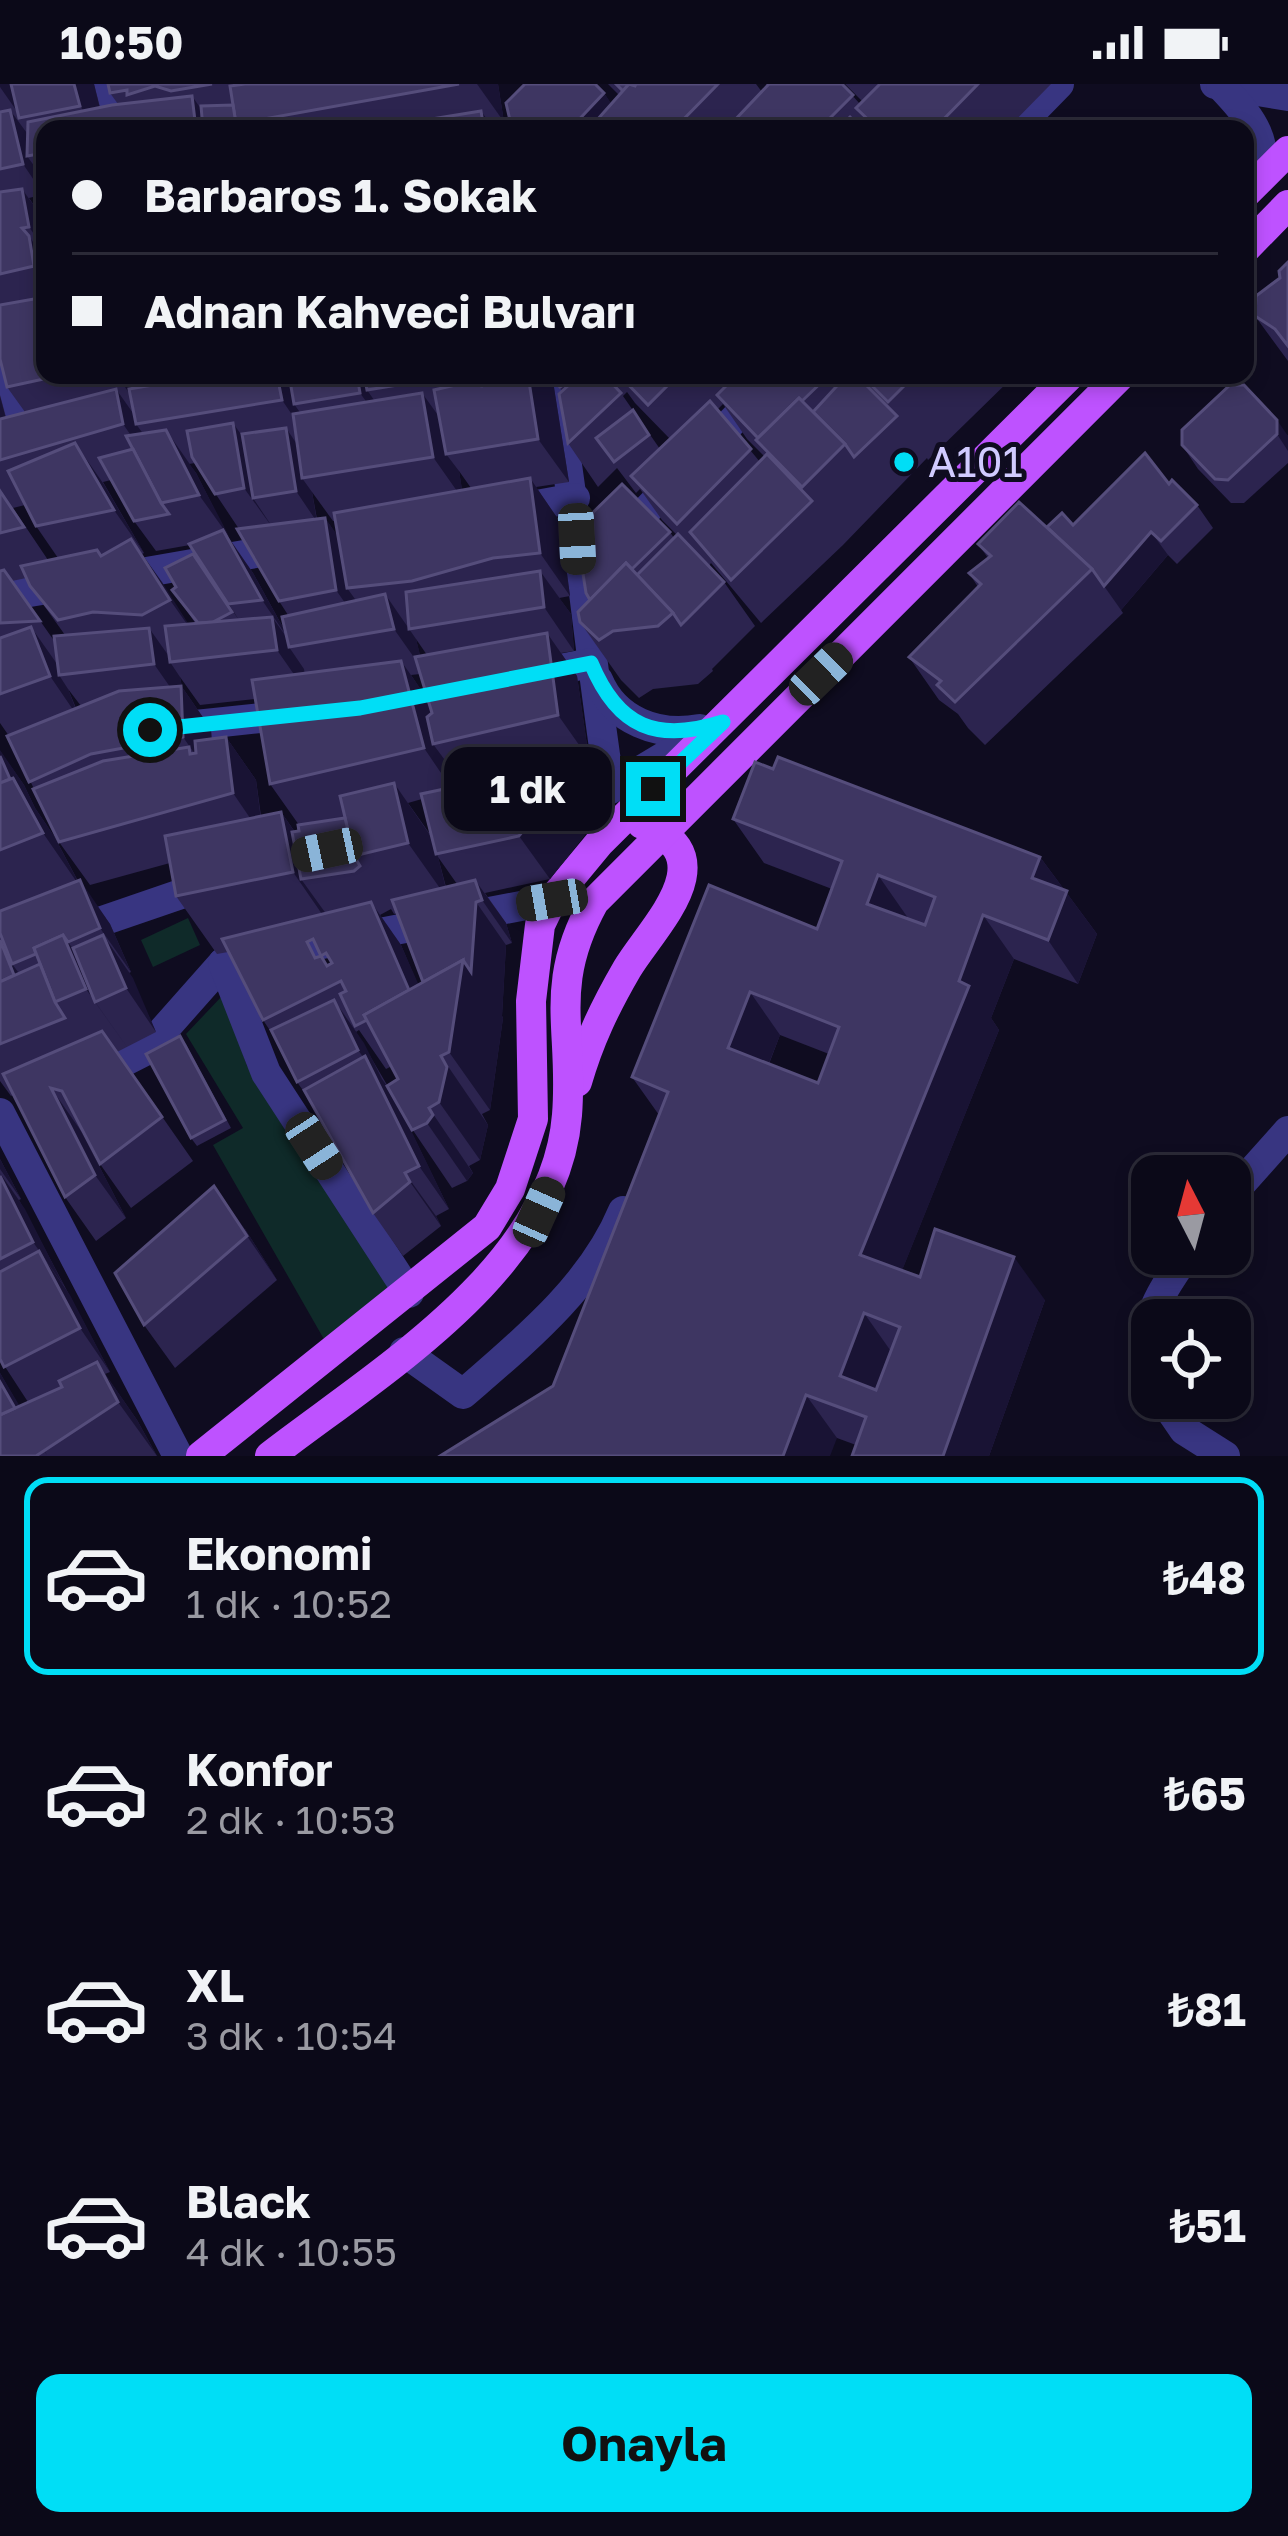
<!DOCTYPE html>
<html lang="tr">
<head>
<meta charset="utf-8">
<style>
	body { margin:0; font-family:"Golos Text",sans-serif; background:#191725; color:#f1f3f6; height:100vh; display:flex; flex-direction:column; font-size:45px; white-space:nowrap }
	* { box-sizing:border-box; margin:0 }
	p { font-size:39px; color:#9a9aa2 }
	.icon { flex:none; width:66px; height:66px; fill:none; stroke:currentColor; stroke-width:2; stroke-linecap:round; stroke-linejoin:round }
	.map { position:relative; height:1372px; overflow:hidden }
	.drawer { display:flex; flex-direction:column; background:#0b0918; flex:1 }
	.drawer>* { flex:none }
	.banner { position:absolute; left:36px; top:36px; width:1218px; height:264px; border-radius:24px; box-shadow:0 6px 18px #0003,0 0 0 3px #2b2a37; display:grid; align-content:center; height:264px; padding:0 36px; background:#0b0918 }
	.needle { width:78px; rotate:354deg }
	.tools { position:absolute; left:1131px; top:1071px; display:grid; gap:24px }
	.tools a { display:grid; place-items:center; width:120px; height:120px; border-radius:24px; background:#0b0918; box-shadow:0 6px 18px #0003,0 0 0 3px #2b2a37; font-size:60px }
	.end { position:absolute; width:54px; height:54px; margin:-27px; border:15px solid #00def6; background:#111; box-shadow:0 0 0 6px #111 }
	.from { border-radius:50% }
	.bubble { position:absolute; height:84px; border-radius:24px; background:#0b0918; box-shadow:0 6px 18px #0003,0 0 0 3px #2b2a37; font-size:39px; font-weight:700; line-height:84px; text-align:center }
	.car { position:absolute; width:36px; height:72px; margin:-36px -18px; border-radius:15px; box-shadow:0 0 9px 3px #0007; background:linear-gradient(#222 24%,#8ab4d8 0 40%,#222 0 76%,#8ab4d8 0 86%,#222 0) }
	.banner b { display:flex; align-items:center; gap:42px; height:114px; font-size:45px }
	.banner b+b { border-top:3px solid #2b2a37 }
	.banner i { width:30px; height:30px; background:#f1f3f6 }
	ul { padding:21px 0 0; list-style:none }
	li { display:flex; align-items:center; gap:36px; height:198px; margin:0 24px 18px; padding:0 12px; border:6px solid transparent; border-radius:24px }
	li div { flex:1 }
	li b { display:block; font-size:45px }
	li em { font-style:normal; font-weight:700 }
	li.active { border-color:#00def6 }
	li>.icon { width:108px; height:108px; stroke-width:1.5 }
	.primary-button { display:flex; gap:24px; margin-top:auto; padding:24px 36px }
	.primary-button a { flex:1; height:138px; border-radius:24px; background:#00def6; color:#111; font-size:48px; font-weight:700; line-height:138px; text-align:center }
	.status { display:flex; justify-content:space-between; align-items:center; height:84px; padding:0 60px; background:#0b0918; direction:ltr }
	.status svg { height:33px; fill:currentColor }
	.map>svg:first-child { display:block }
	.green { fill:#0f2a29 }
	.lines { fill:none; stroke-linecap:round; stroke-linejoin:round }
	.minor { stroke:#383581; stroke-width:30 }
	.major { stroke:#be52ff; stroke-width:30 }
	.wall { fill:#2c244f; fill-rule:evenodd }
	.shaded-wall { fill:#191334 }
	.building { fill:#3e3662; stroke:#554d7b; stroke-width:3; fill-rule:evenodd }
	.route { stroke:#00def6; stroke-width:15 }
	.poi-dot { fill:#00def6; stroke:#0f0c20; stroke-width:4.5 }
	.labels { text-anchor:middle; stroke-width:10; stroke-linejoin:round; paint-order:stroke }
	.poi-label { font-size:42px; fill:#d1cbff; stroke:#0f0c20; text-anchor:start }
</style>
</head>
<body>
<div class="status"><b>10:50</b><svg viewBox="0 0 49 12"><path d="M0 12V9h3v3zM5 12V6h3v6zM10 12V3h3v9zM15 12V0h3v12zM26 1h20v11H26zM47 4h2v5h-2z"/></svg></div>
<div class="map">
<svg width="1288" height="1372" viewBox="0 0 1288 1372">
	<rect width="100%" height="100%" fill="#0f0c20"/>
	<!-- green -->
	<g class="green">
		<polygon points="188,834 200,861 153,883 141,856"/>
		<polygon points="223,911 247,982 397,1209 325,1257 213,1061 243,1044 186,950"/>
	</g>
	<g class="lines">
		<!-- minor -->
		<g class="minor">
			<polyline points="108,0 111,15 170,0"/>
			<polyline points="1215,0 1288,12"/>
			<path d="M1221,2C1247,29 1271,55 1259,95"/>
			<polyline points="1015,45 1059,0"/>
			<polyline points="0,288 18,365"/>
			<path d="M553,291C577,428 589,567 610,705"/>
			<polyline points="509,426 575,414"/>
			<polyline points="619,455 777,291"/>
			<polyline points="118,493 290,463"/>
			<polyline points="0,513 71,501"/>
			<polyline points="535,590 591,579"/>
			<path d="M598,596C615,637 658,653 700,645"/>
			<polyline points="167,644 298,630"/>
			<polyline points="540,721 610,705 697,653"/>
			<polyline points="0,872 213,799"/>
			<polyline points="90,995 145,967 223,879"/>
			<polyline points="0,1029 178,1372"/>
			<polyline points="1230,1112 1288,1047"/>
			<polyline points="409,1209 266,989 223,879 552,816"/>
			<path d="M404,1268L463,1310C523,1258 592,1202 623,1127"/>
			<path d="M1152,1287C1138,1238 1161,1209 1187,1170"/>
			<polyline points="1162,1314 1184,1346 1225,1372"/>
		</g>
		<!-- major -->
		<g class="major">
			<polyline points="1245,110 1288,67"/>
			<polyline points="1245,165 1288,121"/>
			<path d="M577,998C589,956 605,923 627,885C651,844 730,772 642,740"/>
			<polyline points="201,1372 487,1143 510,1105 533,1035 531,917 540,841 552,816 600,758 1070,291"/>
			<path d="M270,1372C380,1287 555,1184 567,1031C574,944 547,903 594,818L1121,291"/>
		</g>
	</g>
	<!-- wall -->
	<g class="wall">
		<path d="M0,0H94L100,23L118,20L110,9L108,0H498L504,38L499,42L492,43L494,45H45V98L40,91L43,104L45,103V291H282L291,304L289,291H552L569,398L536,403L560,438L570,512L559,514L571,530L574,567L561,569L577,592L589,675L557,682L587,724L594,739L550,795L485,809L506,839L512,859L506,861L502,932L503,934L490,1026L482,1030L488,1041L480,1076L469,1082L473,1089L467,1097L452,1104L404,1033L449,1125L436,1132L441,1142L403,1172L373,1129L307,1012L297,998L275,954L263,936L228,868L217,870L176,812L170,779L90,801L59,758L9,652L0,639V311L6,333L25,328L7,303L0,275ZM37,112L40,130L29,114ZM195,379L239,445L279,517L288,531L285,547L253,489L229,454L196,389L189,380ZM459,387L471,404L462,406ZM111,396L134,437L156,467L190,461L239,536L193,470L176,503L172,506L196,540H188L142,470L144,469L103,398ZM312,408L333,437H336L338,453L325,434L317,435ZM25,421L36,442L58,474L48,476L13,424ZM26,494L30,502L65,551L55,558L12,497ZM416,555L427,571L420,572ZM420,590L427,615L411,591ZM180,593L200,621L255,615L270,700L299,741V747L295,748L281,728L261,732L256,696L226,653L212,655L211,645L182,603ZM68,605L81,622L76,624ZM447,679L462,701L453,703ZM422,715L432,753L408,719ZM438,773L457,800L446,803ZM391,825L394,830L397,829L423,898L418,901L401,861L380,831ZM313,855L321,872L315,874L307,858ZM326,869L331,879L326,880L321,872ZM359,946L386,985L392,982L398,995L390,1006L356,948Z"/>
		<polygon points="608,0 756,0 762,8 768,2 766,0 842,0 860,20 862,17 845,0 1051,0 1007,45 512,45 519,5 604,9 611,20 619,11"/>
		<polygon points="1288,178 1288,277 1255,232 1280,194"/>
		<path d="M554,291H1015L928,376L927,374L843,461L761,539L711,479L709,482L724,498L755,542L712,585L713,587L698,600L653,605L639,614L621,596L580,538L670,448L674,454L677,451L662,436L640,405L636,409L617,384L598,403L568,359L562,307L556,299ZM627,308L635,319L670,355L660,365L623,312ZM723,320L747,355L765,373L760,378L717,326Z"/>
		<polygon points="1230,301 1288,352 1288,379 1244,419 1231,419 1198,385 1182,361"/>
		<polygon points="1169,400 1197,421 1213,444 1177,480 1168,471 1121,526 1123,529 985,661 968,644 958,630 939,616 909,573 978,503 969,489 988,474 978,460 1047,443 1073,441"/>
		<polygon points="0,667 24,701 35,724 54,752 78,797 110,840 131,888 129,889 156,948 117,968 193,1077 131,1124 100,1080 83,1048 81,1047 126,1134 96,1157 65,1113 13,1011 11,1012 0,997 0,852 3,856 0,849"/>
		<path d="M773,685L1040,773L1097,850L1078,900L1014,875L991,934L999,946L902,1186L920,1193L1045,1216L989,1372H852L856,1361L837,1354L553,1302L659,1031L632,993L817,845L832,805L764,779L733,735ZM780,951L829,970L818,999L769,980Z"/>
		<polygon points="186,960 231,1044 197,1062 191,1054"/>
		<polygon points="0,1075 21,1115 19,1116 110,1288 105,1290 137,1336 157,1372 0,1372 0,1289 19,1322 28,1318 0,1275"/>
		<polygon points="245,1145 277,1196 175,1284 144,1241"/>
	</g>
	<!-- shaded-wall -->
	<g class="shaded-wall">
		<polygon points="0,0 19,0 21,33 0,3"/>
		<polygon points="74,0 94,0 105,45 96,45 80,22"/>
		<polygon points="477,0 498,0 504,38"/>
		<polygon points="604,9 629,45 570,45"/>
		<polygon points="192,12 215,45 196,45"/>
		<polygon points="10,26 32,56 27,72 40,90 44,111 23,80"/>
		<polygon points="481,27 494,45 484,45"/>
		<polygon points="22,105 45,137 45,166 29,143"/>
		<polygon points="29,152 45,176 45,197 34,182"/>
		<polygon points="117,291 127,291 132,299 139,324"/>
		<polygon points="277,291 282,291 302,319 294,320 309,341 312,360 282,316"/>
		<polygon points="357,291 368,291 367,306 388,336 391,352 360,309"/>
		<polygon points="528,291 552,291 569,398 538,355"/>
		<polygon points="116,305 140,339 136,340 149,358 153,383 123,340"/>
		<polygon points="422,309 453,352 446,370 459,387 464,417 433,373"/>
		<polygon points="0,312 11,354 0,339"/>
		<polygon points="1277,336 1288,352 1288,367 1277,350"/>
		<polygon points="233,339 264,383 253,414 275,447 244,404"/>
		<polygon points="286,344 307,375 302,394 312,408 317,438 296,407"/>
		<polygon points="166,346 196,389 230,454 199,411"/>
		<polygon points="75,359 105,402 144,469 114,426"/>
		<polygon points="530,394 560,438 570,512 540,469"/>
		<polygon points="325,434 356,477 347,504 363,526 366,549 336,506"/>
		<polygon points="223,446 253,489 292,560 262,516"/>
		<polygon points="1151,448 1168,471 1121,526 1104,502"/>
		<polygon points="131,455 162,498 201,560 170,516"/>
		<polygon points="540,487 571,530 574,567 544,523"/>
		<polygon points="385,510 416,555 425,589 394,545"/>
		<polygon points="272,533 293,562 289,563 304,585 307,609 277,566"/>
		<polygon points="31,543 62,587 59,591 68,605 80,636 50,592"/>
		<polygon points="149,544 173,578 170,578 180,593 182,603 211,645 213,696 183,653 182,620 154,580"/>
		<polygon points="547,549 577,592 589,675 558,631"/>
		<polygon points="401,577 432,621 433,660 447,679 454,708 424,664"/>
		<polygon points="226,653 256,696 263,753 233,709"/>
		<polygon points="0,666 24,701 35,724 54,752 83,807 43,749 12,699 0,672"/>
		<polygon points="557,681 587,724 594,739 550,795 519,752"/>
		<polygon points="394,699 434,757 449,817 408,759"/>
		<polygon points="281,728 321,786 301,795 332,838 333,846 293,788"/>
		<polygon points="1040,773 1097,850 1078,900 1048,856 1032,794"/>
		<polygon points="878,791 908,834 867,820"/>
		<polygon points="80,796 110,840 131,888 100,844"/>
		<polygon points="475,796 506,839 512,859 482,816"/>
		<polygon points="371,818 401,861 444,958 413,915"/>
		<polygon points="476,818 506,861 502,932 503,934 490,1026 449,968 463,876"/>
		<polygon points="983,831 1014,875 991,934 999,946 891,1214 860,1171"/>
		<polygon points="63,851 104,909 95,918 127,963 86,905"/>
		<polygon points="103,851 133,894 156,948 126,904"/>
		<polygon points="0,852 18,878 12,880 28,901 17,897"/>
		<polygon points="750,908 780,951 758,1007 728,964"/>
		<polygon points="334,916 364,959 382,995 396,1015 449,1125 419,1082 372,985 358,966"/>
		<polygon points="441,972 488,1041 480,1076 439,1018"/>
		<polygon points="51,1004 81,1047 126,1134 95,1091"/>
		<polygon points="429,1024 473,1089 467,1097 427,1039"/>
		<polygon points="0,1075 21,1115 0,1085"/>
		<polygon points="0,1089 25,1125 64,1202 33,1158"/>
		<polygon points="405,1089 436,1132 441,1142 410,1098"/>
		<polygon points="214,1102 245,1145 277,1196 247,1152"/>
		<polygon points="39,1167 70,1211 110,1288 80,1244"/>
		<polygon points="1014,1173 1045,1216 989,1372 943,1372"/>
		<polygon points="864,1229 895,1273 871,1335 840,1292"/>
		<polygon points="97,1278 137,1336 157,1372 118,1318"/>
		<polygon points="0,1289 31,1341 47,1371 17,1327 0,1297"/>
		<polygon points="806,1311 837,1354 830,1372 783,1372"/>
	</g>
	<!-- building -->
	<g class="building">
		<polygon points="11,0 74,0 80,22 19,34"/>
		<polygon points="108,0 212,0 171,7 155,2 127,11 127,6 110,9"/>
		<polygon points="245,0 459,0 236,40 230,2"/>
		<polygon points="525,0 595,0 604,9 570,45 512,45 506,19"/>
		<polygon points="616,0 629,0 623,7"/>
		<polygon points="629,0 635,2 636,0 718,0 674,45 589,45"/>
		<polygon points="769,0 842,0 853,11 819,45 738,45 732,39"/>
		<polygon points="880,0 978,0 934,45 878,45 856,24"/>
		<polygon points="192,12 196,45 45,45 45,69 27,72 28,38 112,21"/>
		<polygon points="233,21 236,40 240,45 203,45 201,22"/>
		<polygon points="10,26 23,80 0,85 0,28"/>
		<polygon points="481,27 484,45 370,45"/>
		<polygon points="850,33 862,45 837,45"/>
		<polygon points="45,103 45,158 36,105"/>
		<polygon points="22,105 29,143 22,144 29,152 34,182 0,190 0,108"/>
		<polygon points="1288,178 1288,262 1275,245 1255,232 1256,212 1280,194 1279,187"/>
		<polygon points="45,213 45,291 62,291 7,303 0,275 0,221"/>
		<polygon points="213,291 277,291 282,316 136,340 129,305"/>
		<polygon points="289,291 357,291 360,309 294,320"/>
		<polygon points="364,291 459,291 367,306"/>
		<polygon points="488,291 528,291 538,355 446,370 434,306 464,299 482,302 490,295"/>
		<polygon points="554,291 578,291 560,303 556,299"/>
		<polygon points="580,291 604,291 621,309 568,359 559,310"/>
		<polygon points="619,291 678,291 648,321"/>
		<polygon points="737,291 829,291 802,317 799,314 758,354 717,311"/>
		<polygon points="847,291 856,291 897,332 854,373 845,360 813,328"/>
		<polygon points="861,291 915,291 888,318"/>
		<polygon points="1230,301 1244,301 1277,336 1277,350 1228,396 1215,395 1182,361 1182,346"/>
		<polygon points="116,305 123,340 0,376 0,335"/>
		<polygon points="422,309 433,373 302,394 293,330"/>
		<polygon points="799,314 845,360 802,403 756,356"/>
		<polygon points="710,317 751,365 677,440 631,392"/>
		<polygon points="633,326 649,351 614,378 596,354"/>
		<polygon points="233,339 244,404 215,410 192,373 187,347"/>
		<polygon points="286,344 296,407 253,414 242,350"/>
		<polygon points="166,346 199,411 161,419 126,352"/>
		<polygon points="75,359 114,426 36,442 8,387"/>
		<polygon points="133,365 161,419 169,430 134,437 99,374"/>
		<polygon points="1145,369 1169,400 1172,396 1197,421 1161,457 1151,448 1104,502 1092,485 1047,443 1062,429 1073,441"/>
		<polygon points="767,370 812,417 731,496 690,448"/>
		<polygon points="530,394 540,469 493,474 412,497 347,504 334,429"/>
		<polygon points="622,400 670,448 632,485 626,479 590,516 586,509 576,445"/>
		<polygon points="0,407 24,443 0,449"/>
		<polygon points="1019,418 1092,485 955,618 937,601 941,597 909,573 981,500 969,489 991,472 978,460"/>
		<polygon points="325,434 336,506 279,517 237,445"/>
		<polygon points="223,446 262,516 228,520 189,460"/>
		<polygon points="678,450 724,498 681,541 673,529 637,491"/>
		<polygon points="131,455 170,516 142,531 93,528 58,536 30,502 21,482 97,466 101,472"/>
		<polygon points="193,470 232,528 213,538 198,539 172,506 176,503 165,484"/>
		<polygon points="626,479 673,529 658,542 613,547 599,556 580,538 578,528"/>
		<polygon points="4,486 40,537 0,539 0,487"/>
		<polygon points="540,487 544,523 409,545 406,508"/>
		<polygon points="385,510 394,545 289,563 282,533"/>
		<polygon points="272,533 277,566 170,578 165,542"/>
		<polygon points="31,543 50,592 0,610 0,554"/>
		<polygon points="149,544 154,580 59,591 54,552"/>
		<polygon points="547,549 558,631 433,660 427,633 432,629 415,573"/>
		<polygon points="401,577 424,664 270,700 252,596"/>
		<polygon points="181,602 183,653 91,670 29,698 7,652 119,607"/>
		<polygon points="226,653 233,709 59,758 33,705 103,677 189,663 190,670 196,669 195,657"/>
		<polygon points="0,672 10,695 0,699"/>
		<path d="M778,673L1040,773L1032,794L1067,807L1048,856L983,831L959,897L969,902L860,1171L920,1193L935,1145L1014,1173L943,1372H852L866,1333L806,1311L783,1372H440L553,1302L668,1008L632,993L709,801L817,845L842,777L733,735L755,678L773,685ZM878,791L935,813L925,841L867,820ZM750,908L839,943L818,999L728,964ZM864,1229L900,1243L876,1306L840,1292Z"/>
		<polygon points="557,681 564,696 519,752 436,770 421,710"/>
		<polygon points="13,694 43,749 0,766 0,699"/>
		<polygon points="394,699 408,759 354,772 340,712"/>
		<polygon points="281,728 293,788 176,812 165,752"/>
		<polygon points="345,734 354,772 360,782 354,787 301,795 292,748 299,747 298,741"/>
		<polygon points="80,796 100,844 68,858 63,851 34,864 36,870 12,880 0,849 0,827"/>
		<polygon points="475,796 482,816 476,818 471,888 463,876 423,898 392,816"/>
		<path d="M371,818L409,906L364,931L367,936L355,942L340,910L346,907L341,897L263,936L222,855ZM313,855L321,872L315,874L307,858ZM326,869L332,879L327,882L321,872Z"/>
		<polygon points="63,851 86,905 55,918 34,864"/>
		<polygon points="103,851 126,904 95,918 73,864"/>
		<polygon points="0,856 14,891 0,898"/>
		<polygon points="463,876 449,968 441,972 447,983 439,1018 429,1024 433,1031 427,1039 412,1046 387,1002 398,995 364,931"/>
		<polygon points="40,880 55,918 65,934 0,960 0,898"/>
		<polygon points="334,916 358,966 297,998 271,946"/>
		<polygon points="102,947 162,1033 100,1080 62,1007 51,1004 95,1091 65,1113 3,990"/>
		<polygon points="180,952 225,1036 191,1054 146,970"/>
		<polygon points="365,972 419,1082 405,1089 410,1098 373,1129 304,1006"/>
		<polygon points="0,1092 33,1158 0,1175"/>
		<polygon points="214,1102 247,1152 144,1241 115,1189"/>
		<polygon points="39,1167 80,1244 4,1283 0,1275 0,1188"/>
		<polygon points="97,1278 118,1318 36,1372 0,1372 0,1331 62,1303 59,1297"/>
		<polygon points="0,1298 15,1324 0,1331"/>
	</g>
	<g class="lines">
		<!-- route -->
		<path class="route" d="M150,646L360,624L591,579C618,644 657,659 723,638L653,705"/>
	</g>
	<!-- markers -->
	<circle class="poi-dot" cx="904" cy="378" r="12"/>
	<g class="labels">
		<!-- poi labels -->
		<g class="poi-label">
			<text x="928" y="393">A101</text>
		</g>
	</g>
</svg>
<div class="tools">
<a><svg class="needle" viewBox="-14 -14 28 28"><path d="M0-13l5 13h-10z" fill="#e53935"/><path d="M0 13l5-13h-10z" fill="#9a9aa2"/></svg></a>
<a><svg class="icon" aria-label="locate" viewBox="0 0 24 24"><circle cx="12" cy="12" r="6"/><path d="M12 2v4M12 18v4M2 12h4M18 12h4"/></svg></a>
</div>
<i class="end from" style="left:150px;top:646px"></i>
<i class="end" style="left:653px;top:705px"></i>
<div class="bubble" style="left:444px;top:663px;width:168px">1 dk</div>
<i class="car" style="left:577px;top:455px;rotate:177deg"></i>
<i class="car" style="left:821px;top:590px;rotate:46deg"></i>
<i class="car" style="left:327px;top:766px;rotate:258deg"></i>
<i class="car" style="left:552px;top:816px;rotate:260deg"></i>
<i class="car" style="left:314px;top:1062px;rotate:147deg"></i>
<i class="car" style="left:539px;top:1128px;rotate:24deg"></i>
<div class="banner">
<b><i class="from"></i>Barbaros 1. Sokak</b>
<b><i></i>Adnan Kahveci Bulvarı</b>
</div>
</div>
<section class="drawer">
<ul>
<li class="active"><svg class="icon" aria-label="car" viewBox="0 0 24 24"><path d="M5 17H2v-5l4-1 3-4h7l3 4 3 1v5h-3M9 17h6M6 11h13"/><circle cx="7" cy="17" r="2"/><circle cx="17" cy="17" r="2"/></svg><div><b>Ekonomi</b><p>1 dk · 10:52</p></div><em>₺48</em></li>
<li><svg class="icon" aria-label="car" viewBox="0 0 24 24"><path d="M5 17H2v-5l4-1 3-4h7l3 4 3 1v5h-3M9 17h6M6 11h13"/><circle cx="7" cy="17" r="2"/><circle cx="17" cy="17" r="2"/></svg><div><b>Konfor</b><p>2 dk · 10:53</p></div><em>₺65</em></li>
<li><svg class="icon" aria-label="car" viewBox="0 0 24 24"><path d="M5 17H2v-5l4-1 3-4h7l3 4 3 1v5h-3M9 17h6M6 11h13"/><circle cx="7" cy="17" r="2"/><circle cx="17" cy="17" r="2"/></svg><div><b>XL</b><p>3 dk · 10:54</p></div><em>₺81</em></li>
<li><svg class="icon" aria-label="car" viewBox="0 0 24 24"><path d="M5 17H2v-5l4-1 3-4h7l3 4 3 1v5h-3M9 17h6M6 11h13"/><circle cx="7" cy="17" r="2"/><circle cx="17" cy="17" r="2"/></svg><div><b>Black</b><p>4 dk · 10:55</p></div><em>₺51</em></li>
</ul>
<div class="primary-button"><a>Onayla</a></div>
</section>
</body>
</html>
